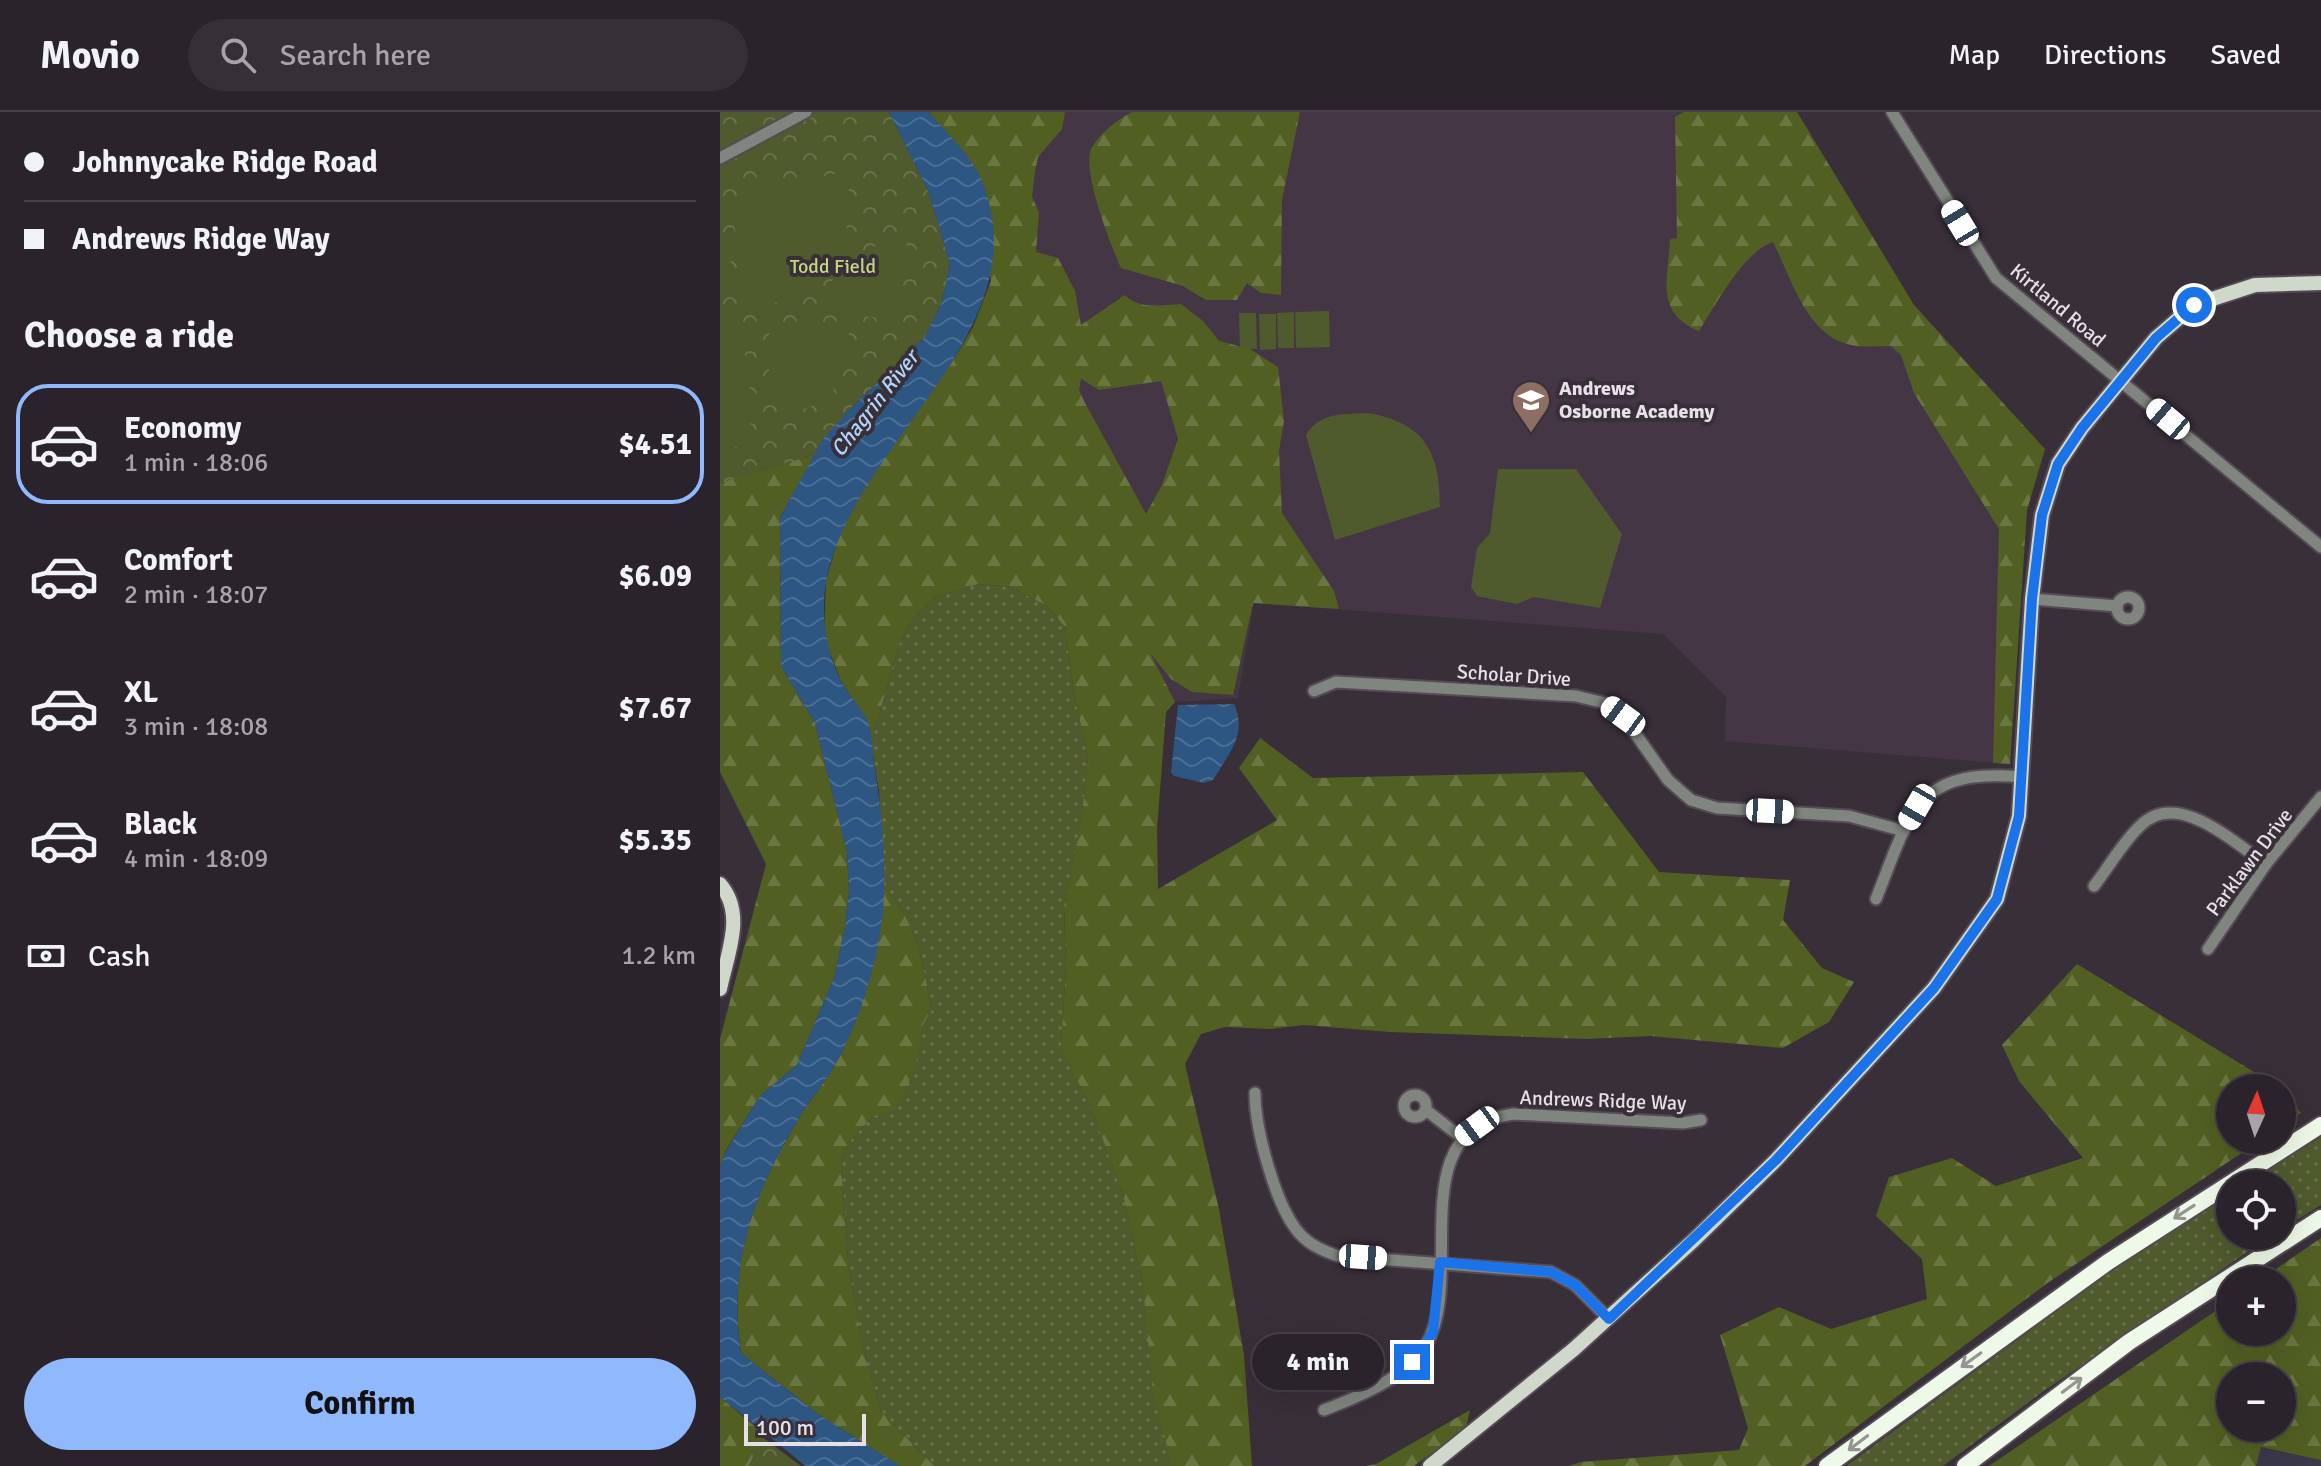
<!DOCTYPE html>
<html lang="en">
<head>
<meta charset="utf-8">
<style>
	body { margin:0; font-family:Signika,sans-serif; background:#372f37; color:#f1f3f6; height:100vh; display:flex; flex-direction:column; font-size:30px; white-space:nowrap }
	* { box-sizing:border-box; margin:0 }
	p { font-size:26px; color:#a6a4a9 }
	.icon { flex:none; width:44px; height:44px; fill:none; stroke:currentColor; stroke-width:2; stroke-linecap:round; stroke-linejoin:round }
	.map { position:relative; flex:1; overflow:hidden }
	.details { display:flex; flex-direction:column; background:#2b232b; width:720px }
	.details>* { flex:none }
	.top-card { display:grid; align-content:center; height:176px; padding:0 24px; background:#2b232b }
	.needle { width:52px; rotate:3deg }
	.fabs { position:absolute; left:1496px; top:962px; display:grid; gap:16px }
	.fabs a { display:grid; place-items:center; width:80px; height:80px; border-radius:50%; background:#2b232b; box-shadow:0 8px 32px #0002,0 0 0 2px #474047; font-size:40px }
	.scale { position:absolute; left:24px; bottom:20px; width:122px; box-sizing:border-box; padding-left:8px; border:4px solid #e7e0e7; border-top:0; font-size:22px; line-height:28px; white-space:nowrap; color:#e7e0e7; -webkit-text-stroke:6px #392f39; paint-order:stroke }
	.end { position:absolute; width:36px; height:36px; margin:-18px; border:10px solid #1a73e8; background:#fff; box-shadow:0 0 0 4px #fff }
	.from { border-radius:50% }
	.bubble { position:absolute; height:56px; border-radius:28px; background:#2b232b; box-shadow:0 8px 32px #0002,0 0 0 2px #474047; font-size:26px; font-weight:800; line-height:56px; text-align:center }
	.car { position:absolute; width:24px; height:48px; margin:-24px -12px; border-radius:10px; box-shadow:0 0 6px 2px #0007; background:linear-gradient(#fff 24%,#345 0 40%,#fff 0 76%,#345 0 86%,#fff 0) }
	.top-card b { display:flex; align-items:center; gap:28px; height:76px; font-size:30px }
	.top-card b+b { border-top:2px solid #474047 }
	.top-card i { width:20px; height:20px; background:#f1f3f6 }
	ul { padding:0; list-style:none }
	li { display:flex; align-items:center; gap:24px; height:120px; margin:0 16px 12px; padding:0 8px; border:4px solid transparent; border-radius:32px }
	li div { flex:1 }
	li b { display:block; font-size:30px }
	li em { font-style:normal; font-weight:800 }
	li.active { border-color:#8fb8fd }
	li>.icon { width:72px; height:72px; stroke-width:1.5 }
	h2 { padding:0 24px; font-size:36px; line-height:96px }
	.pay { display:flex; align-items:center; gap:20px; height:88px; padding:0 24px; font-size:30px }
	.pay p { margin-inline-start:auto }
	.cta { display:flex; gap:16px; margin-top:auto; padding:16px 24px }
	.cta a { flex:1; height:92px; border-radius:48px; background:#8fb8fd; color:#111; font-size:32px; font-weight:800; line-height:92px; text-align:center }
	header { display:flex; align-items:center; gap:48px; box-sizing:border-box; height:112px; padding:0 40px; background:#2b232b; border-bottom:2px solid #474047 }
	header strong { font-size:38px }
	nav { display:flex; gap:44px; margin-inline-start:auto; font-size:28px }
	.search { width:560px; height:72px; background:#372f37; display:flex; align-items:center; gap:20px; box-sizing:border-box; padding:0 28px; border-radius:44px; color:#a6a4a9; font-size:30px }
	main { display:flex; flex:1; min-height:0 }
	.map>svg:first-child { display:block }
	.commercial { fill:#3a3849 }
	.built { fill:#453646 }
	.grass { fill:url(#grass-dots) }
	.forest { fill:url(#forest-firs); fill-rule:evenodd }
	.park { fill:url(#park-crowns) }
	.garden { fill:#4f5a2d }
	.water { fill:url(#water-waves) }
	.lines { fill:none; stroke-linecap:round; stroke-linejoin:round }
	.minor-casing { stroke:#554b55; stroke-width:15 }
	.major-casing { stroke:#554b55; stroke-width:18 }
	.highway-casing { stroke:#554b55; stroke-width:20 }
	.minor { stroke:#81857f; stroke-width:11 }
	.major { stroke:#cfd8cb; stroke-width:14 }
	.highway { stroke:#eef9e9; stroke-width:16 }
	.oneway { stroke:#949491 }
	.route { stroke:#1a73e8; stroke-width:10 }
	.labels { text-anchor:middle; stroke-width:8; stroke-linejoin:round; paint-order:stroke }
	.park-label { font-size:20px; fill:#c2d87f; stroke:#392f39 }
	.street-label { font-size:20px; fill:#e7e0e7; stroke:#392f39 }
	.poi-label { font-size:20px; font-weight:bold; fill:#e7e0e7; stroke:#392f39; text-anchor:start }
	.water-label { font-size:22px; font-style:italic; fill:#b0d4fe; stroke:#392f39 }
</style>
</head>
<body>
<header>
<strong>Movio</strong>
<div class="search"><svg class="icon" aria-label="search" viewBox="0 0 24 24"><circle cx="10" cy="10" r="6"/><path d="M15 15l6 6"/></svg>Search here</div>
<nav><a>Map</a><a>Directions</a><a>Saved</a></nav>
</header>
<main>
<section class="details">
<div class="top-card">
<b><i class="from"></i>Johnnycake Ridge Road</b>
<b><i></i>Andrews Ridge Way</b>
</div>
<h2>Choose a ride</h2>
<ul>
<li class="active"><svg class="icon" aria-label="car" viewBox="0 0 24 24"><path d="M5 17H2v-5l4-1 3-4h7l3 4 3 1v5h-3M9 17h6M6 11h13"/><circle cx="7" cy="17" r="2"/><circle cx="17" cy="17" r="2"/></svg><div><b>Economy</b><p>1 min · 18:06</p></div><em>$4.51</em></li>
<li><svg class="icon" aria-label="car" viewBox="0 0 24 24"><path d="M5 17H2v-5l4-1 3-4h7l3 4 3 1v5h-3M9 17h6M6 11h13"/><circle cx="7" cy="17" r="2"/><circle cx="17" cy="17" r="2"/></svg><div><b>Comfort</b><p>2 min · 18:07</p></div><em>$6.09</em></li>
<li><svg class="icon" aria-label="car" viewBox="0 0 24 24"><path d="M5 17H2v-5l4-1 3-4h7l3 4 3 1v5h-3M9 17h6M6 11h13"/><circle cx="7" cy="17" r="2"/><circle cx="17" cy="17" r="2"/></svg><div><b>XL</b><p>3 min · 18:08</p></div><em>$7.67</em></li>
<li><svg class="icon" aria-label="car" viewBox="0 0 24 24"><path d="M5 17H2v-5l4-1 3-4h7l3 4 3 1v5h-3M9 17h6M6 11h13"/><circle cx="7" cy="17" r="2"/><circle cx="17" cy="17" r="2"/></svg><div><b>Black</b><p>4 min · 18:09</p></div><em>$5.35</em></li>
</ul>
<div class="pay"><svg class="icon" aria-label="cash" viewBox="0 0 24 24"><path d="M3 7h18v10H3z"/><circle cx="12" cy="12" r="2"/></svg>Cash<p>1.2 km</p></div>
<div class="cta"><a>Confirm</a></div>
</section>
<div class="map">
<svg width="1601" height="1354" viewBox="0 0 1601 1354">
	<defs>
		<pattern id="grass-dots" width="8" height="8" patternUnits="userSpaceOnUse" patternTransform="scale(2)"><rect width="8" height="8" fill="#4f5a2d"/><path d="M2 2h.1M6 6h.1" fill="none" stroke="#68714b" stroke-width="1.8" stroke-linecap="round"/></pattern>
		<pattern id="forest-firs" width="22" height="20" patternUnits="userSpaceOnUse" patternTransform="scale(2)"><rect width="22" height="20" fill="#515f22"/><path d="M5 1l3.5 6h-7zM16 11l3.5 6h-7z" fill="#6a7642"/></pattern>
		<pattern id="park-crowns" width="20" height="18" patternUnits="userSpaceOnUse" patternTransform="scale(2)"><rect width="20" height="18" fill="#4f5a2d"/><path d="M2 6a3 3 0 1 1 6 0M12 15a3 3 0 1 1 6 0" fill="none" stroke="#68714b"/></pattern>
		<pattern id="water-waves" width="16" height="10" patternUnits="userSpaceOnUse" patternTransform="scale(2)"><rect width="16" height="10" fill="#2d5682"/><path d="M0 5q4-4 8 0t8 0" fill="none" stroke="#4b6e94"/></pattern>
	</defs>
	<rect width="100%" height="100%" fill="#392f39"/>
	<!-- commercial -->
	<polygon class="commercial" points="1540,1335 1601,1348 1601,1354 1536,1354"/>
	<!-- built -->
	<polygon class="built" points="286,0 1077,0 1194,193 1325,337 1307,398 1290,652 1005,629 1006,585 943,522 534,491 518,586 455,590 434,612 367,475"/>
	<!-- grass -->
	<g class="grass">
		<path d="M258,472L291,475L327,494L345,515L354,582L368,646L361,711L344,794L346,852L341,937L371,995L403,1083L423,1173L452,1354H214L161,1299L143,1235L128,1149L121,1047L131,1028L194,958L203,913L212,897C203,854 197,808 164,776L159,679L151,631L179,532L195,504L216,485Z"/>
		<polygon points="1601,1025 1601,1093 1562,1117 1562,1072 1525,1072"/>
		<polygon points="1510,1081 1510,1124 1551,1124 1321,1281 1223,1354 1126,1354 1386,1163"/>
	</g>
	<!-- forest -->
	<g class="forest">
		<path d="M209,0H345L342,17L318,45L315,59L312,85L319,100L316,140L338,146L355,179L361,213L405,183C419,198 442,193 461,192L483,209L499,229L530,237L558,255L564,309L559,339L562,401L614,479L619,497L533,491L513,583L472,580L451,567L430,541L455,590L446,600L437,717L438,777L557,708L519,656L540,626L593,666L863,660L939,760L1070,768L1063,808L1102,856L1134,870L1109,910L1063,936L930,924L867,927L670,920L584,913L550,917L505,915L481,922L465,952L499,1097L524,1243L532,1354H452L433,1279L423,1173L403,1083L371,995L341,937L346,852L344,794L361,710L368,646L354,582L345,515L327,494L291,475L258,472L216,485L195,504L179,532L151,631L148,611L121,569L104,525L106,469L120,420L156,356L234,247L253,215L271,169L232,29ZM361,267L379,278L441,269L458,327L442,373L426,402L365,291L359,278Z"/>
		<path d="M412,0H580L562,88L561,183L541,181L527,171L517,188H486L463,174L401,156C391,134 362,60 371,37C379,22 398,7 412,0Z"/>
		<path d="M964,0H1077L1194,193L1325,337L1307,398L1290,652L1273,651L1279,417L1194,281L1181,243L1171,234C1157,234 1140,236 1127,232C1085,220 1071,165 1053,130C1024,139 995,194 979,219C933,200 949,164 950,127L957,126L955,5Z"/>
		<polygon points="96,342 60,405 61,554 95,611 127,740 129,779 125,815 114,866 77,953 40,984 5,1040 0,1056 0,927 46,752 0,660 0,358 15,366"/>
		<path d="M164,776C197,808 203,854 212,897L203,913L195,958L175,997L152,1005L131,1028L121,1047L128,1149L143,1235L161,1299L214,1354H180L98,1302L21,1241C9,1154 29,1092 73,1016C87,990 109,967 122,940C147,887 158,834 164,776Z"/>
		<polygon points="1357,852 1552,971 1557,976 1510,976 1510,1028 1541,1028 1326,1172 1085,1354 848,1354 861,1350 1019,1338 1028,1316 1000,1223 1059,1195 1111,1217 1207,1187 1202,1147 1156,1104 1169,1065 1232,1046 1276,1074 1363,1046 1299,969 1282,933"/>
		<polygon points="1562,981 1581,1001 1562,1014"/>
		<path d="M1601,1126V1348L1541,1335L1536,1354H1269L1510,1189V1220H1562V1168H1540ZM1510,1264H1562V1316H1510Z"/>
		<polygon points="0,1285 44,1322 29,1354 0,1354"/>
		<polygon points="750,1298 746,1316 694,1354 646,1354 656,1352"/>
	</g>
	<!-- park -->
	<g class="park">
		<polygon points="0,0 169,0 209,81 230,152 222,190 205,225 131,296 96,342 0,371"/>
		<polygon points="42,1325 81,1354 29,1354"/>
	</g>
	<!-- garden -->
	<g class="garden">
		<path d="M126,59C142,129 102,190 27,196L12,96H19L18,89L23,83Z"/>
		<path d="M0,123L10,125C11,145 13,164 0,181Z"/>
		<path d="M166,131L187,133L179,206L103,203C106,163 128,140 166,131Z"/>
		<polygon points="609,199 610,235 576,236 575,200"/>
		<polygon points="574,200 574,236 558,236 557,201"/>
		<polygon points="519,201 536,201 537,237 520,237"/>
		<polygon points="539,202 556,202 556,237 540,238"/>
		<polygon points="9,209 21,217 31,285 0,285 0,210"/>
		<path d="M129,217C130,266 115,293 65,302L60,297L54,265L50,264L45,230L50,221Z"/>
		<path d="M0,287C25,295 31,305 35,330L0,339Z"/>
		<path d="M648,301C705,311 720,340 720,395L615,428L586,323C600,300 624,302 648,301Z"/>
		<polygon points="778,357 856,357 902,422 880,496 814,485 797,492 757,484 751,475 757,436 770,421"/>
	</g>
	<!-- water -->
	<g class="water">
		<path d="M169,0H209C224,19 250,42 260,64C326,216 136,327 107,465C100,500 105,539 122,571C129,584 142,596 148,610C153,622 152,638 154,651C163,709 170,774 158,833C151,870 138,908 121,942C108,968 87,990 73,1016C31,1088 8,1158 21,1241L98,1302L180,1354H86L0,1285V1056L5,1041L40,984L77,953L114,866L125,815L129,779L127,740L95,611L61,554L60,405L103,327L131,296L205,225L222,190L230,152L209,81Z"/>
		<path d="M514,592C528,622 508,643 493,668L484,671L454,664L451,660L458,593Z"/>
	</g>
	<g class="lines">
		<!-- minor casing -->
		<g class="minor-casing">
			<g id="minor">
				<polyline points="1172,0 1276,166 1601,435"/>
				<polyline points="0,46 86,0"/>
				<circle cx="1408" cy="496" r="11"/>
				<polyline points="1312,487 1397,494"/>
				<polyline points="594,579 616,570 856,584 885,591 903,604 948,668 971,688 997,696 1129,704 1184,719"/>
				<path d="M1374,774C1389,755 1402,731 1420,714C1457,676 1514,731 1546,752"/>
				<path d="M1156,787C1190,702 1195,655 1302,665"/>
				<polyline points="1488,837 1546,752 1601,685"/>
				<path d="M535,981C535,1017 556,1096 580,1122C591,1134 604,1139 618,1144L831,1160L855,1173L889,1207"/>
				<circle cx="695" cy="994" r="11"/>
				<polyline points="706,998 742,1026"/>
				<path d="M604,1298C638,1285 686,1266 706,1233C747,1165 679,1018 793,1002L963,1011L981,1008"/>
			</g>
		</g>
		<!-- major casing -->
		<g class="major-casing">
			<g id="major">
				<path d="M0,772C26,802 7,842 0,877"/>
				<polyline points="710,1354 854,1237 974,1128 1056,1048 1214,876 1277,787 1299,704 1312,487 1322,403 1338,352 1362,316 1436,226 1474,193 1535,173 1601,171"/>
			</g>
		</g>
		<!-- highway casing -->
		<g class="highway-casing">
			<g id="highway">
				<polyline points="1107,1354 1388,1150 1601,1013"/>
				<polyline points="1245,1354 1409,1230 1601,1106"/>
			</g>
		</g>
		<!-- minor -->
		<use href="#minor" class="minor"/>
		<!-- major -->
		<use href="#major" class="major"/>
		<!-- highway -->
		<use href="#highway" class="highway"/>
	</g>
	<!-- one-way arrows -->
	<defs><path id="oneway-shaft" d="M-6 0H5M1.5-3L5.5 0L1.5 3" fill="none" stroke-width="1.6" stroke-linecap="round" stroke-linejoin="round" transform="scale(2)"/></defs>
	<g class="oneway">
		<use href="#oneway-shaft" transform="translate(1464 1100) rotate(147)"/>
		<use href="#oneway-shaft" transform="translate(1251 1248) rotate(144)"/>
		<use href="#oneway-shaft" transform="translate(1352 1273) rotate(-37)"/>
		<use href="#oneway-shaft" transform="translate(1138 1331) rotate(143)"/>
	</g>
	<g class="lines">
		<!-- route -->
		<polyline class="route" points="692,1250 713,1220 720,1150 831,1160 855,1173 889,1207 1056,1048 1214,876 1277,787 1299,704 1312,487 1322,403 1338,352 1362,316 1436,226 1474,193"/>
	</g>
	<!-- icons -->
	<defs>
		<g id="school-pin" transform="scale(2)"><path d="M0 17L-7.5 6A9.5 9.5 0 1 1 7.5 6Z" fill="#8d6e63" stroke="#392f39"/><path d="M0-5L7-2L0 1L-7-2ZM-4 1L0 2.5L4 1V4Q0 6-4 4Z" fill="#fff"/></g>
	</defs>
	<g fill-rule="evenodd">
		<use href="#school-pin" x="811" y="288"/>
	</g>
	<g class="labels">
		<!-- park labels -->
		<g class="park-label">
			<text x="113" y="161">Todd Field</text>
		</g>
		<!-- street labels -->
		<g class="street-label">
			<text transform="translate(1338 193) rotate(40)" y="7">Kirtland Road</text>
			<text transform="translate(794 563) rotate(4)" y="7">Scholar Drive</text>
			<text transform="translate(1529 750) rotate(-53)" y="7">Parklawn Drive</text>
			<text transform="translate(883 988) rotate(2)" y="7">Andrews Ridge Way</text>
		</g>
		<!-- poi labels -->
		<g class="poi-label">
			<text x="839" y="283">Andrews<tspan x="839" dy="23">Osborne Academy</tspan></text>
		</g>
		<!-- water labels -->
		<g class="water-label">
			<text transform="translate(154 291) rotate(-52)" y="8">Chagrin River</text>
		</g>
	</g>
</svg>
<div class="fabs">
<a><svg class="needle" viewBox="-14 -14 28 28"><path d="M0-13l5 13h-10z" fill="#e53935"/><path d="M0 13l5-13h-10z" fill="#a6a4a9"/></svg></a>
<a><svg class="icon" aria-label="locate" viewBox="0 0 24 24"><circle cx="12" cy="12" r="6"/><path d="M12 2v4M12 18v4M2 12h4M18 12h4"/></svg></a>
<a>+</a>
<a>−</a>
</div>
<div class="scale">100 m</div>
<i class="end from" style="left:1474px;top:193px"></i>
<i class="end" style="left:692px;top:1250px"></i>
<div class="bubble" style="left:532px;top:1222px;width:132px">4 min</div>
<i class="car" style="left:1240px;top:111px;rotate:329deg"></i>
<i class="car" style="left:1448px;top:307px;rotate:310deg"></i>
<i class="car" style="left:903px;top:604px;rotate:306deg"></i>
<i class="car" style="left:1197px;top:695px;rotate:210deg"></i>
<i class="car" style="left:1050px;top:699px;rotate:93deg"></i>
<i class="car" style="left:757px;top:1014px;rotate:234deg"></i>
<i class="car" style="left:643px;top:1145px;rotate:94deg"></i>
</div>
</main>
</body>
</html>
